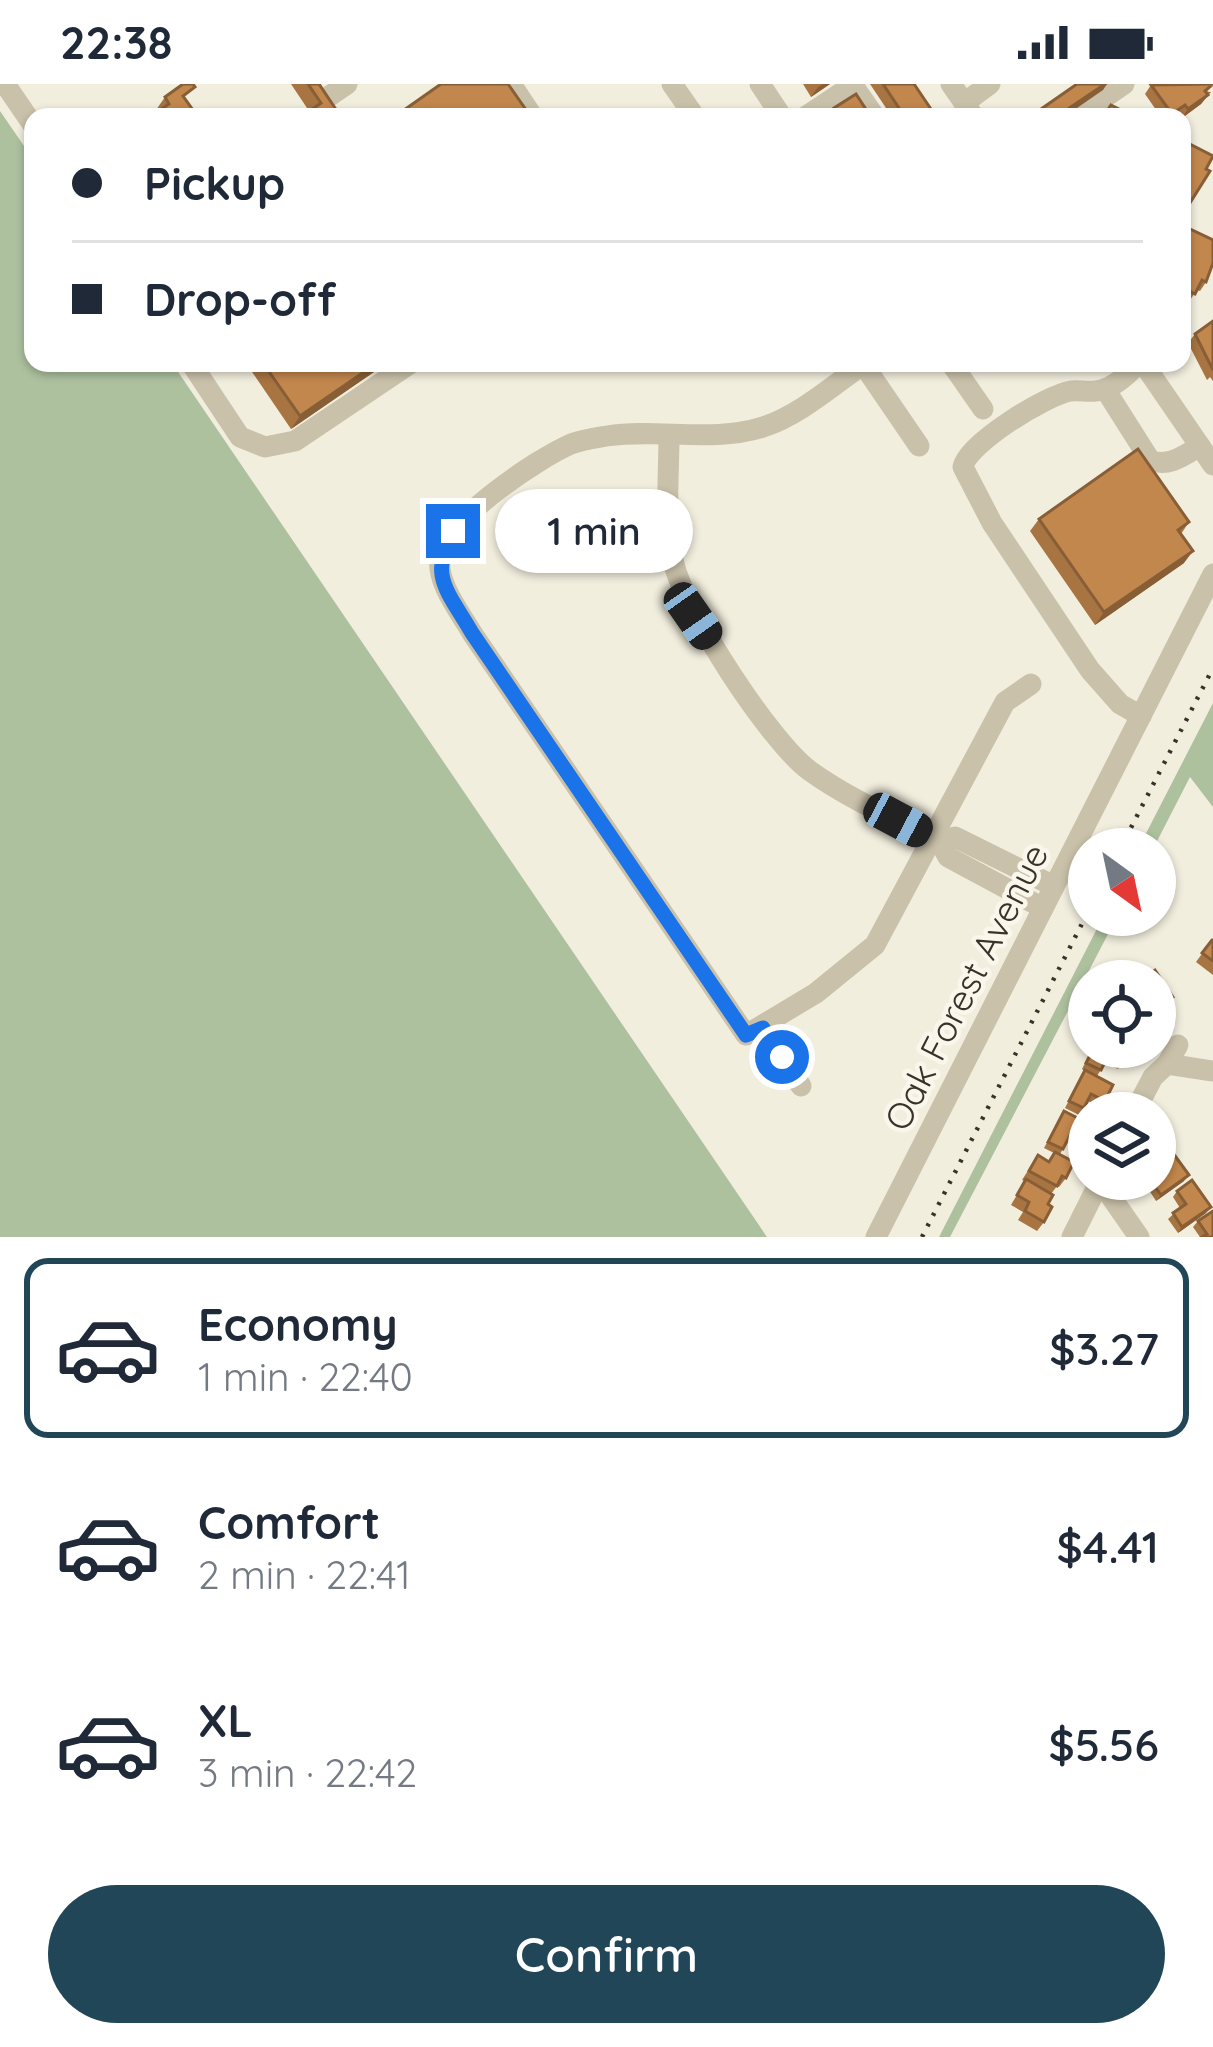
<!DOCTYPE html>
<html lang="en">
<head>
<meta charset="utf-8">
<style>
	body { margin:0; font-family:Quicksand,sans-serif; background:#f2f2f3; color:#1f2937; height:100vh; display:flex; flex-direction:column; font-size:45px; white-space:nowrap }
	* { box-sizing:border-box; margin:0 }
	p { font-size:39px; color:#747a83 }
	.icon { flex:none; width:66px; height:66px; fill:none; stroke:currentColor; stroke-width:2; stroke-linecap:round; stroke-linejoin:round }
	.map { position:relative; height:1153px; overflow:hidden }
	.sheet { display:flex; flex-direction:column; background:#fff; flex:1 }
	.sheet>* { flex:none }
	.guide { position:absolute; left:24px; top:24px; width:1167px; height:264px; border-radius:24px; box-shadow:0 3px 9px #0004; display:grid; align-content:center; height:264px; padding:0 48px; background:#fff }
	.needle { width:78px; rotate:147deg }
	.tools { position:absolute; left:1068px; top:744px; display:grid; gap:24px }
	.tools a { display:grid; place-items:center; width:108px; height:108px; border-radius:50%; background:#fff; box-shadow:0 3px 9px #0004; font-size:60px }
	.end { position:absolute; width:54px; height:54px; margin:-27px; border:15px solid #1a73e8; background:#fff; box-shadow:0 0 0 6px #fff }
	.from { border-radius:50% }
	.bubble { position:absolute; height:84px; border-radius:42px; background:#fff; box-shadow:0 3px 9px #0004; font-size:39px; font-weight:600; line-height:84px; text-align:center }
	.car { position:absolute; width:36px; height:72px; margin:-36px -18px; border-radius:15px; box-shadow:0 0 9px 3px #0007; background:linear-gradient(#222 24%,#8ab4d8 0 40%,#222 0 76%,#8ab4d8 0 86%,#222 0) }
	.guide b { display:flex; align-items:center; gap:42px; height:114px; font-size:45px }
	.guide b+b { border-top:3px solid #e0e1e3 }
	.guide i { width:30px; height:30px; background:#1f2937 }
	ul { padding:21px 0 0; list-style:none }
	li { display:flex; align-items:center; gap:36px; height:180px; margin:0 24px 18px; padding:0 24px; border:6px solid transparent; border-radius:24px }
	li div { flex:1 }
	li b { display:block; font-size:45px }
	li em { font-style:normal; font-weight:600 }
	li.selected { border-color:#204658 }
	li>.icon { width:108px; height:108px; stroke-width:1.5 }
	.primary-button { display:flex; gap:24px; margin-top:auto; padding:24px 48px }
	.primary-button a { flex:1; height:138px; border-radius:72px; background:#204658; color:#fff; font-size:48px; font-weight:600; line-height:138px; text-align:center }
	.status { display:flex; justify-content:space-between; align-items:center; height:84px; padding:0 60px; background:#fff; direction:ltr }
	.status svg { height:33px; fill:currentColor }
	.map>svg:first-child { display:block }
	.green { fill:#adc19f }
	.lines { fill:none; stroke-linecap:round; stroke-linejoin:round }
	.minor { stroke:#cac1aa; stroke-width:21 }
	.rail { stroke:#38322a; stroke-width:4.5; stroke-dasharray:3 9; stroke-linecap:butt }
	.wall { fill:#a77442 }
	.shaded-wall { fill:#885e36 }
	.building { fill:#c2874d; stroke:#885e36; stroke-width:3 }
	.route { stroke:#1a73e8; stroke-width:15 }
	.labels { text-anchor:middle; stroke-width:9; stroke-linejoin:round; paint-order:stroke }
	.street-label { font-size:36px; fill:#38322a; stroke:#f9f6eb }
</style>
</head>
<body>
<div class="status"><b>22:38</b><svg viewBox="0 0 49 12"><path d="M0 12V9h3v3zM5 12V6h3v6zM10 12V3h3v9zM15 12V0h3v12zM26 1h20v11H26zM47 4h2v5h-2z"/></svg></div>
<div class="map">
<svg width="1213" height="1153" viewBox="0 0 1213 1153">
	<rect width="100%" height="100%" fill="#f2eede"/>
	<!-- green -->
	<g class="green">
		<polygon points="0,27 33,75 33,279 172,279 767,1153 0,1153"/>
		<polygon points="1213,619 1213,723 1190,693 1153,765 1138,765"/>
		<polygon points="1104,831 1118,831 950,1153 939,1153"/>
	</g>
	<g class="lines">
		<!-- minor -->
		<g class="minor">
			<polyline points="5,0 33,41"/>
			<polyline points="511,0 533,33"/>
			<polyline points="672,0 695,33"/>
			<polyline points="760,0 782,33"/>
			<polyline points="852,0 875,33"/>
			<polyline points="951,0 974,33"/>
			<polyline points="328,13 347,0"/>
			<polyline points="964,19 990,0"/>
			<polyline points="805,33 853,1"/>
			<polyline points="1076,33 1124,0"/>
			<polyline points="191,279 240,353 265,363 295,357 411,279"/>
			<path d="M865,279C833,301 800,331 763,343C712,359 658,344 607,352C595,354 581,356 571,360C537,375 445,436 440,473C436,499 460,528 472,549L746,951L816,909L875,861L1005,618L1031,600"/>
			<polyline points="951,279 983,325"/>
			<path d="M1139,279C1130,288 1120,298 1109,303C1096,310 1084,306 1071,307C1046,311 967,360 963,383L992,439L1090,586L1120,620L1141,632"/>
			<polyline points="1143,279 1213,381"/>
			<polyline points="863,280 919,362"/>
			<path d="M1105,305L1150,376C1168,384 1185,371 1200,362"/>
			<path d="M669,351C669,393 664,439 674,480C685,527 771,659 810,687C849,715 897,736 940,758L948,773L1043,824"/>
			<polyline points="940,758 955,753 1054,802"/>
			<polyline points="763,944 801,1002"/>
			<polyline points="1167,980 1213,987"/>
			<polyline points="1134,1029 1153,993 1167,980 1178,961"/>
			<polyline points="1100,1097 1139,1153"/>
			<polyline points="876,1153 1213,490"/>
			<polyline points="1072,1153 1101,1095"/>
		</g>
		<!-- rail -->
		<g class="rail">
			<polyline points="1120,765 1213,584"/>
			<polyline points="922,1153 1089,826"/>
		</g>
	</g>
	<!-- wall -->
	<g class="wall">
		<polygon points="291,0 319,0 341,33 309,27"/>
		<polygon points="803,0 830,0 811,13"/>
		<polygon points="870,0 914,0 934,33 892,33"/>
		<polygon points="1151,1 1211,8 1201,20 1182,34 1178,30 1174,33 1161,33 1145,10"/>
		<polygon points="165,13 186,16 157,28 156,26"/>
		<polygon points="1188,144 1206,198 1200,207 1197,206 1188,219 1182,216 1182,153"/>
		<polygon points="1213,237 1213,297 1210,293 1207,296 1188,259 1195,250"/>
		<polygon points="246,279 387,279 291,345"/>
		<polygon points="1039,435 1189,438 1181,450 1184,479 1095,541 1030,447"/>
		<polygon points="1212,856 1213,856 1213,891 1196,878"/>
		<polygon points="1093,963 1130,963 1118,985 1105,979 1097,992 1105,1017 1101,1023 1088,1017 1079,1031 1065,1024 1084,987 1082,985"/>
		<polygon points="1064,1027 1084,1058 1080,1064 1067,1058 1060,1070 1066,1094 1059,1103 1057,1102 1051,1110 1044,1138 1037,1147 1018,1136 1023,1128 1011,1121 1025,1097 1022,1096 1038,1071 1048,1077 1054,1069 1044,1064"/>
		<polygon points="1156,1075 1184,1097 1156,1117 1147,1103 1158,1092 1155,1087"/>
		<polygon points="1177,1107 1206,1129 1178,1149 1168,1135 1180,1124 1173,1113"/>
		<polygon points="1198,1137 1213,1153 1200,1153 1193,1143"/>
	</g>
	<!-- shaded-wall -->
	<g class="shaded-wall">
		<polygon points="823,0 830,0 811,13 818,3"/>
		<polygon points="1105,0 1107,0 1103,6 1064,33 1056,33"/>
		<polygon points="1208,11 1201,20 1182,34 1188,25"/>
		<polygon points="377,279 387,279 291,345 300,332"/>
		<polygon points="1193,467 1184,479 1095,541 1104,528"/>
		<polygon points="1189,1091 1184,1097 1156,1117 1161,1111"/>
		<polygon points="1211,1123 1206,1129 1178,1149 1182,1143"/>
	</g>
	<!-- building -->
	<g class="building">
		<polygon points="183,0 193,0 195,3 183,12 198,33 149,33 169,20 165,13"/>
		<polygon points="308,0 319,0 341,33 301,33 321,19"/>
		<polygon points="441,0 508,0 531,33 394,33"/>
		<polygon points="883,0 914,0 935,31 932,33 905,33"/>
		<polygon points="1077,0 1105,0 1056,33 1032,33 1031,32"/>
		<polygon points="1213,0 1205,7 1208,11 1188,25 1185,21 1172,30 1151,1"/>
		<polygon points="856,10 871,33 840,33 834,24"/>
		<polygon points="1111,21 1135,33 1103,33"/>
		<polygon points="1182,56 1213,72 1206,85 1210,87 1188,122 1182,119"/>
		<polygon points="1188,144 1213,156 1213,179 1206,198 1202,196 1195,210 1182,203 1182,156"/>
		<polygon points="1213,237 1213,286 1195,250"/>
		<polygon points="263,279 377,279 300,332"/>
		<polygon points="1138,365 1189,438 1178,446 1193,467 1104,528 1039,435"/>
		<polygon points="1212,856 1213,856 1213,877 1202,869"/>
		<polygon points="1155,886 1173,913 1156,925 1155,897 1139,897"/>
		<polygon points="1094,963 1130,963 1122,979 1108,972 1101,986 1086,979"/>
		<polygon points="1085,986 1113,1001 1105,1017 1091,1010 1084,1024 1069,1017"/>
		<polygon points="1064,1027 1089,1040 1089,1048 1084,1058 1070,1051 1063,1065 1048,1058"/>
		<polygon points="1170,1065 1189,1091 1161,1111 1151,1097 1164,1088 1156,1075"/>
		<polygon points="1055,1068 1074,1078 1066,1094 1062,1092 1057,1102 1029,1087 1038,1071 1049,1078"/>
		<polygon points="1026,1095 1053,1111 1048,1120 1052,1123 1044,1138 1025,1127 1029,1118 1017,1111"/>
		<polygon points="1192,1096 1211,1123 1182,1143 1173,1129 1186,1120 1177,1107"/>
		<polygon points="1213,1127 1213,1153 1202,1153 1207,1150 1198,1137"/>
	</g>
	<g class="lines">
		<!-- route -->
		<path class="route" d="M453,447C428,493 448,507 472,549L746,951L763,944L782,973"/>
	</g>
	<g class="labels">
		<!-- street labels -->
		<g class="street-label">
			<text transform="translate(966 903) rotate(-63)" y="13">Oak Forest Avenue</text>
		</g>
	</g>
</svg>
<div class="tools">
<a><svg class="needle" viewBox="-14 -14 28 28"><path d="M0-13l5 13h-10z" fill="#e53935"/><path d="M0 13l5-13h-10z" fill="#747a83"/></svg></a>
<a><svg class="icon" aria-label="locate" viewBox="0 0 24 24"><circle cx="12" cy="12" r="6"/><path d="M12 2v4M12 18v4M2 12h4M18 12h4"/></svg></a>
<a><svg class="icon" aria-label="layers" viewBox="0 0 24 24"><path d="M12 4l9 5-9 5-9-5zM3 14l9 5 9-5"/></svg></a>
</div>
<i class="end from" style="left:782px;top:973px"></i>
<i class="end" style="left:453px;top:447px"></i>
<div class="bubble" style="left:495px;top:405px;width:198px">1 min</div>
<i class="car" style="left:693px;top:532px;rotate:145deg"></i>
<i class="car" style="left:898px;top:736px;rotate:118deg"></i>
<div class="guide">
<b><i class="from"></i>Pickup</b>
<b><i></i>Drop-off</b>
</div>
</div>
<section class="sheet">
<ul>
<li class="selected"><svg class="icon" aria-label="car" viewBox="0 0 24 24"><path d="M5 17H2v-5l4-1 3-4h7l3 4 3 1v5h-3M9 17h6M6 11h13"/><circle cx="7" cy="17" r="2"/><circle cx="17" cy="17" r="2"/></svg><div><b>Economy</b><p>1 min · 22:40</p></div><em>$3.27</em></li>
<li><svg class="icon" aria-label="car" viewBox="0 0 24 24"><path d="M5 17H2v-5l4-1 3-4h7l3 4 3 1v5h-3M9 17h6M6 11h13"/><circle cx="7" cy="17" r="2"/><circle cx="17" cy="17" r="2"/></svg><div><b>Comfort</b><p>2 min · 22:41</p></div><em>$4.41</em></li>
<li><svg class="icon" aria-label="car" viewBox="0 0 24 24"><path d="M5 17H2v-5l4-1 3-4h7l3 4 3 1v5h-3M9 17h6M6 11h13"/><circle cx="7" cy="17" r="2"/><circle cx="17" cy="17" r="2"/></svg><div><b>XL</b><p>3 min · 22:42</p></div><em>$5.56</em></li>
</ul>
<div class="primary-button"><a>Confirm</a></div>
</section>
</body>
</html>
